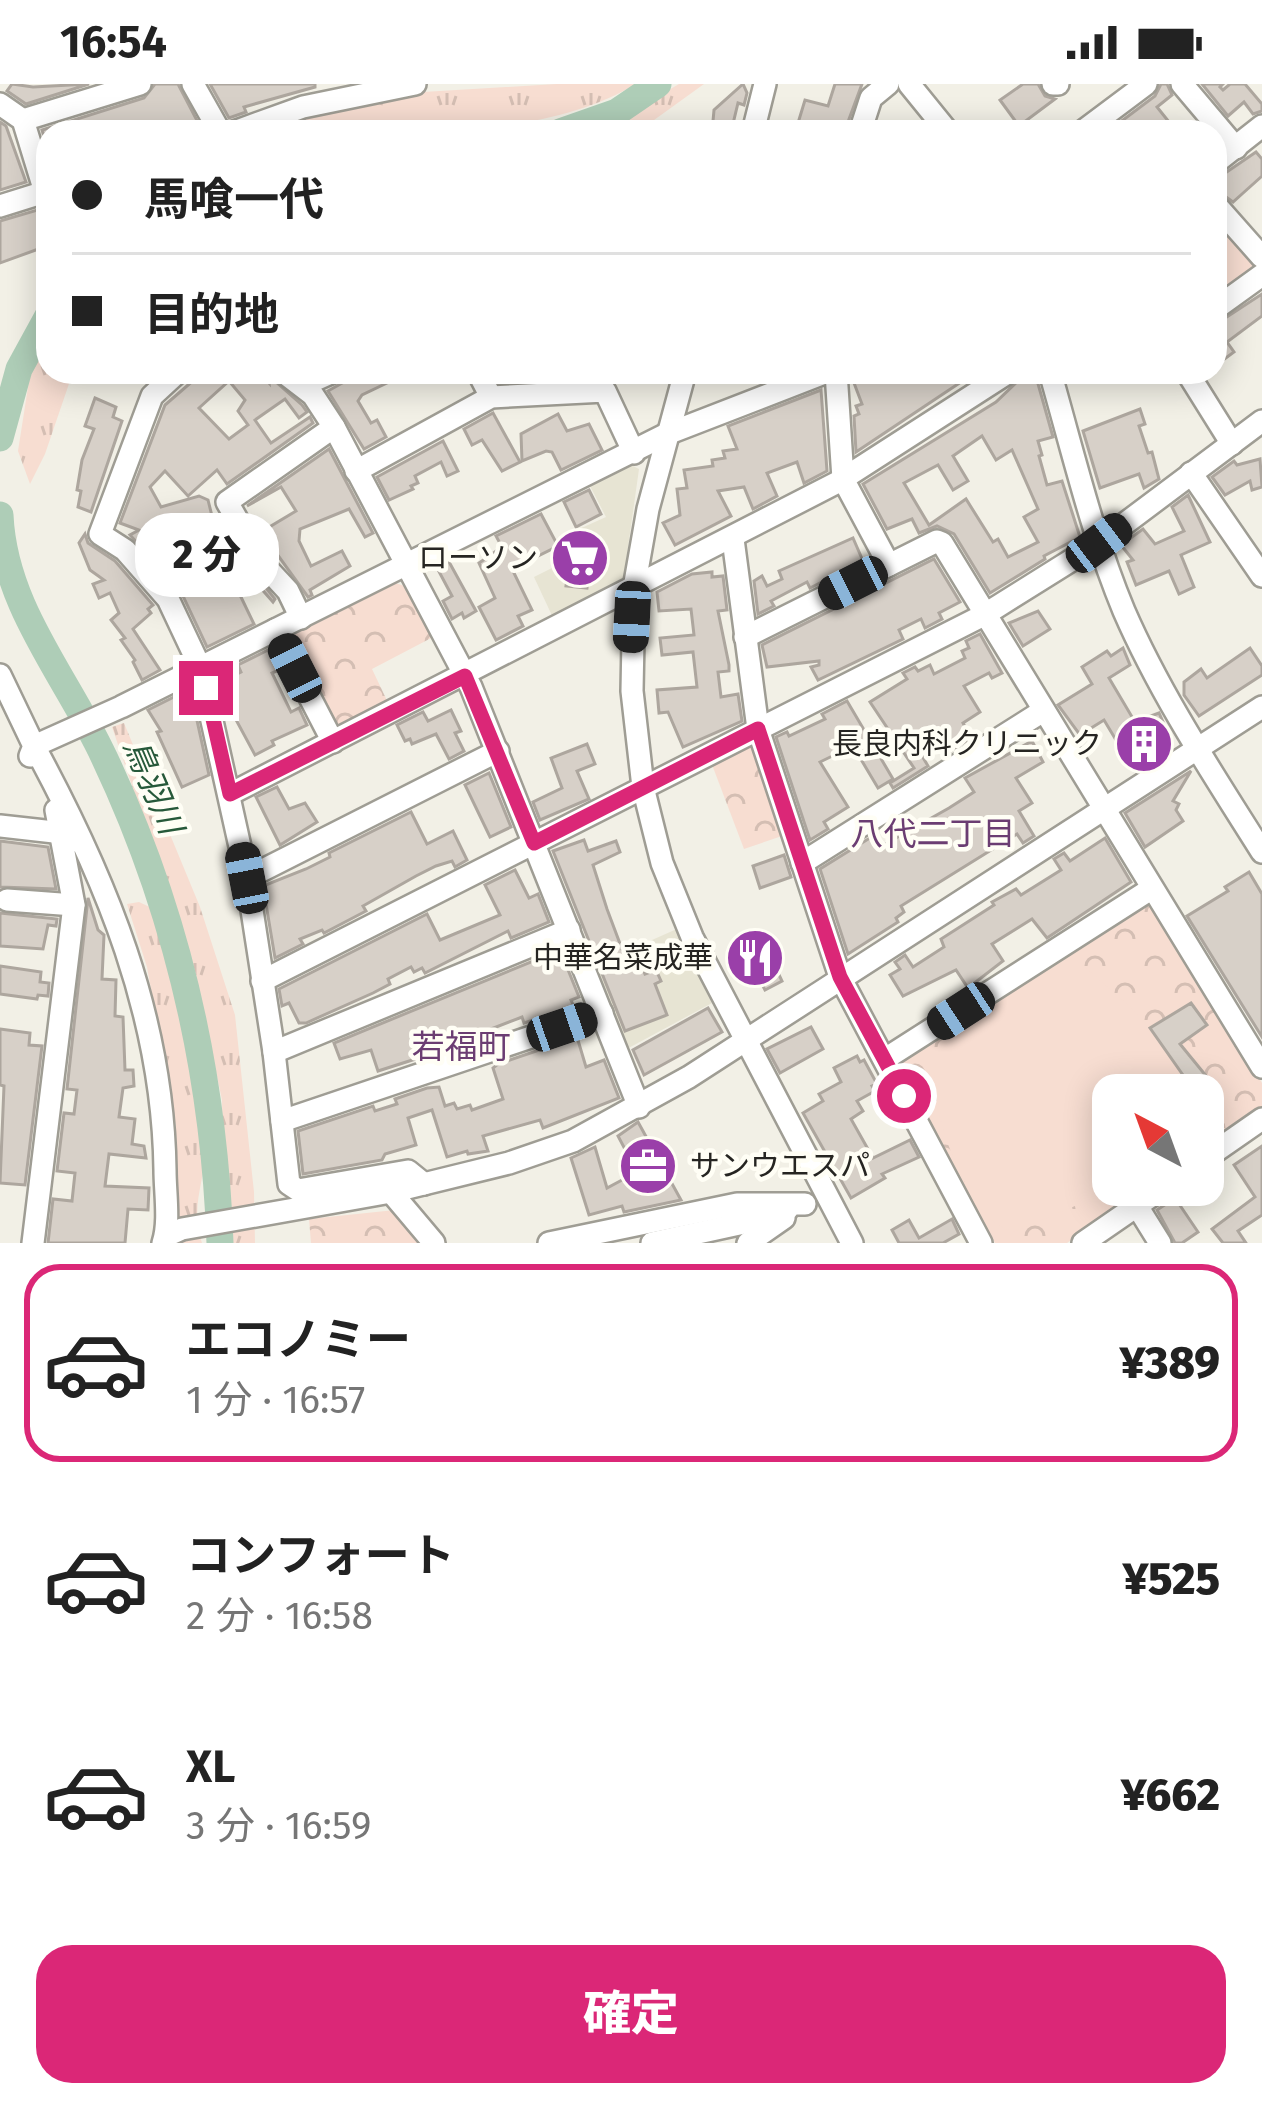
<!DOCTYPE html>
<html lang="ja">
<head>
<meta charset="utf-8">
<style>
	body { margin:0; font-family:"Fira Sans","Noto Sans JP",sans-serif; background:#f6f6f6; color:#222; height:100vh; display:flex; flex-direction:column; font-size:45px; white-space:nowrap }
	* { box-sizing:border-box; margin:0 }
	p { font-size:39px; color:#767676 }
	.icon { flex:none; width:66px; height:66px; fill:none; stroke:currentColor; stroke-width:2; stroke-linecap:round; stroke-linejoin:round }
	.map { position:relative; height:1159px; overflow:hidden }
	.side { display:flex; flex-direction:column; background:#fff; flex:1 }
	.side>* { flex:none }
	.hud { position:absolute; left:36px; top:36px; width:1191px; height:264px; border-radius:36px; box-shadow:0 6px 30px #0003; display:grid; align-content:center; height:264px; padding:0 36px; background:#fff }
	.needle { width:78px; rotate:319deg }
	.tools { position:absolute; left:1092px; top:990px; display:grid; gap:24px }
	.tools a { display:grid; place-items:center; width:132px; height:132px; border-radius:24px; background:#fff; box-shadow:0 6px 30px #0003; font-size:60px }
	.end { position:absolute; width:54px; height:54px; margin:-27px; border:15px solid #db2777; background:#fff; box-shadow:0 0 0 6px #fff }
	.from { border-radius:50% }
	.bubble { position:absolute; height:84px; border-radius:36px; background:#fff; box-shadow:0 6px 30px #0003; font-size:39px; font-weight:800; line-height:84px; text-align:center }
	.car { position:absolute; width:36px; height:72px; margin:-36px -18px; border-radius:15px; box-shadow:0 0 9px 3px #0007; background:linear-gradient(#222 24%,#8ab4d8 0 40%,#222 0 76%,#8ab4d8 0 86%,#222 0) }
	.hud b { display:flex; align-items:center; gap:42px; height:114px; font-size:45px }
	.hud b+b { border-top:3px solid #e0e0e0 }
	.hud i { width:30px; height:30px; background:#222 }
	ul { padding:21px 0 0; list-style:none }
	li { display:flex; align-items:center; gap:36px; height:198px; margin:0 24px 18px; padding:0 12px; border:6px solid transparent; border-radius:36px }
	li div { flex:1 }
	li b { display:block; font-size:45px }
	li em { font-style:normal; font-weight:800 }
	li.active { border-color:#db2777 }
	li>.icon { width:108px; height:108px; stroke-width:1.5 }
	.primary-button { display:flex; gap:24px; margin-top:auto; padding:24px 36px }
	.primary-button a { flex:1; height:138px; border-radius:36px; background:#db2777; color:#fff; font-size:48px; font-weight:800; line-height:138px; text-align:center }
	.status { display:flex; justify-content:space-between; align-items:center; height:84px; padding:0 60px; background:#fff; direction:ltr }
	.status svg { height:33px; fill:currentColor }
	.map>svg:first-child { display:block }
	.built { fill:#e7e4d3 }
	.grass { fill:url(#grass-tufts) }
	.park { fill:url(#park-crowns) }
	.pitch { fill:#f7ddd1 }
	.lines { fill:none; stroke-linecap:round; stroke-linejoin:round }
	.river { stroke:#aecdb7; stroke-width:27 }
	.building { fill:#d7d0c8; stroke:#ada69e; stroke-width:3; fill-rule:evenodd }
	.minor-casing { stroke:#9f9d94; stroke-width:26 }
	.minor { stroke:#fff; stroke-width:21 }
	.route { stroke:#db2777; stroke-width:15 }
	.labels { text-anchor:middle; stroke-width:9; stroke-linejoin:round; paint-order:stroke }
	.poi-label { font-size:30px; fill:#262522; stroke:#fffef5; text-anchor:end }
	.water-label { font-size:33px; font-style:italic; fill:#27593a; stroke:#fffef5 }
	.neighbourhood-label { font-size:33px; fill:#6b3d72; stroke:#fffef5 }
</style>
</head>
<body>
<div class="status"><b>16:54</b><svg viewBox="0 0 49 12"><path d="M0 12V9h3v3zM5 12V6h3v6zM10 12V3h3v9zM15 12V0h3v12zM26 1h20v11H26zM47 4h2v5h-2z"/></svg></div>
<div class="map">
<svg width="1262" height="1159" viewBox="0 0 1262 1159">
	<defs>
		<pattern id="grass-tufts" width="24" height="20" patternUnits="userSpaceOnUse" patternTransform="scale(3)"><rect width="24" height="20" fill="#f7ddd1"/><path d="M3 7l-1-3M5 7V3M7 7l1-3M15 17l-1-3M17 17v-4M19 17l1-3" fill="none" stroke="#d4beb3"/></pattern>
		<pattern id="park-crowns" width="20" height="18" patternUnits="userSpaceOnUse" patternTransform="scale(3)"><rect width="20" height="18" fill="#f7ddd1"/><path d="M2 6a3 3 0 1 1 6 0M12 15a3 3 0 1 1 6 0" fill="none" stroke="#d4beb3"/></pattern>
	</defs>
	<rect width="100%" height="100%" fill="#f2f0e6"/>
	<!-- built -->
	<g class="built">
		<polygon points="629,380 639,385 623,499 555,538 534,493 568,476 559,454 606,433 589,400"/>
		<polygon points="679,844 712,919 623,967 589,884"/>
	</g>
	<!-- grass -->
	<g class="grass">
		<path d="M556,0H636C534,61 376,48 260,48L357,16L423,8Z"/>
		<polygon points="679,0 704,0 643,44 633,48 590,48 604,44"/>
		<polygon points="48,266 48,288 73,288 45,370 30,400 18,367 31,284"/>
		<polygon points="124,639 200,823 235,931 254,1108 255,1159 224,1159 222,1016 195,887 112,643"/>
		<path d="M139,818L156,826L164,838C182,911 200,983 205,1059C207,1097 189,1118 202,1159H177L176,1043L147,883L127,820Z"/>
	</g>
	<!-- park -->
	<g class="park">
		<polygon points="1215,130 1261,180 1215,217"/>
		<polygon points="392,498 414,505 437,551 372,585 391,625 340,652 288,552"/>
		<polygon points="747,663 761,665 788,750 744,765 711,678"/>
		<polygon points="1149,817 1262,999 1262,1023 1203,1066 1203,1011 1113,1011 1113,1101 1152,1101 1067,1159 995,1159 893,973"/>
		<polygon points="395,1126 424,1159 311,1159 309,1135"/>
	</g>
	<!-- pitch -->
	<path class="pitch" d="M1064,870L1076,875L1137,929L1195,1003L1197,1011H1113V1101H1125L1013,1148C1005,1144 995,1140 989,1134C959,1101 922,1012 939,968C957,924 1025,894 1064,870Z"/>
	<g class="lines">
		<!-- river -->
		<g class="river">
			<polyline points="560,48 617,28 658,0"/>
			<polyline points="0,354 19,285 48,232"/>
			<path d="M0,431C4,523 67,593 104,673C177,827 214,988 220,1159"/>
		</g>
	</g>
	<!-- building -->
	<g class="building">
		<polygon points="12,0 33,3 89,0 26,20 7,7"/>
		<polygon points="155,0 178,0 203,48 48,48 48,66 42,46 144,14"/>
		<polygon points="210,0 315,0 315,3 244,23 246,28 229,34"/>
		<polygon points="743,0 747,9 744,21 738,19 731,48 712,48 714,26"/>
		<polygon points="835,0 862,0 845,46 823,40 821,48 801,48 803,40 798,39 805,16 828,22"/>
		<polygon points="1023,0 1038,0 1045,12 1055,15 1019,42 1000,16"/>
		<polygon points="1161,0 1167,0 1172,11 1157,23 1173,43 1166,48 1107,48 1155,12"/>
		<polygon points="1202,0 1223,0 1220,3 1223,6 1230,0 1245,0 1262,20 1262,27 1253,30 1244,18 1228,32"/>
		<polygon points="0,38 6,42 26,98 0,106"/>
		<polygon points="1256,68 1262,75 1262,92 1242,110 1233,118 1215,105 1215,96"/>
		<polygon points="44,124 46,130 38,133 38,139 44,163 0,179 0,137"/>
		<polygon points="1262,210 1262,232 1227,258 1234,268 1215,282 1215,241 1219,247 1216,240"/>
		<path d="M203,288H259L269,299L268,291L302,321L307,328L299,334L285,315L255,336L271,359L310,333L313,339L227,400L217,386L188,412L165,387L150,403L161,423L199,412L208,416L213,436L218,432L228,449L224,451L275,515L273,518L258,501L240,511L254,540L207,563L182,510L212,495L193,474L167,491L130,451L139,446L120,439L165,321ZM229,297L245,316L238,327L248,341L229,355L199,324Z"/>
		<polygon points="348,288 410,288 362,311 358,317 371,339 377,336 386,353 364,365 328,307 344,298"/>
		<polygon points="866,288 891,288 894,295 913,288 976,288 856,368 854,332 859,330 856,322 862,320 854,299"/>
		<path d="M1035,289L1053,353L1038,357L1042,371L1039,372L1047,401L1062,397L1080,453L1044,472L1045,475L990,509L954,450L937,442L919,449L912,435L887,445L863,400L996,318L1023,292ZM982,352L996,376L1012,366L1038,425L1024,433L1038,458L1008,473L998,455L993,458L966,415L929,441L904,399L938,381L953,406L968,397L953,372Z"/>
		<polygon points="821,306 827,387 804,399 797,378 767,389 777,412 753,425 744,403 718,407 731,432 675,461 663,439 680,431 677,405 687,404 684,386 713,382 712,376 725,374 723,367 737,365 728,342"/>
		<polygon points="95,314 116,323 113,333 122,337 91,428 78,423 81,407 77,406 82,376 94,345 85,342"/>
		<polygon points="1140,325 1145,340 1139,342 1148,369 1152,368 1159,395 1144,404 1139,390 1100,404 1083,347"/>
		<polygon points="493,329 520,378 502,387 482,356 472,361 464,345"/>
		<polygon points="558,330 567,347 589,340 602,366 561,386 552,368 546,367 522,377 521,350"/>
		<polygon points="443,357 458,387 447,392 441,378 415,392 418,399 411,402 413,405 389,416 377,393"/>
		<polygon points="329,365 373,449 365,453 349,425 300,445 299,457 311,482 342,467 350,482 310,506 312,511 308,513 261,448 296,427 281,403 247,422"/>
		<polygon points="1260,375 1262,403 1252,406 1250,397 1225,411 1212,393 1234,377 1237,381"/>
		<polygon points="589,406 601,430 576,443 564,418"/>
		<polygon points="1188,411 1210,458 1181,471 1194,503 1179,510 1169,487 1136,501 1127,478 1133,476 1121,461 1143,445 1155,460 1184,447 1172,423"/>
		<polygon points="541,430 558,462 512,485 532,526 518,532 523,542 496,556 479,523 495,514 479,479 502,463 496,452"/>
		<polygon points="85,450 88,459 115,477 153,521 148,525 151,529 133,545 160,586 142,596 133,578 135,576 121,556 125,554 111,536 119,529 110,509 99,514 93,500 104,496 90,486 79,459"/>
		<polygon points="573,451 593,453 587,504 566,502"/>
		<polygon points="853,454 863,477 810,504 807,498 771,517 774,522 758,530 754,497 762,492 767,502 782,495 779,487"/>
		<polygon points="934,475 960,518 939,529 942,535 925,544 921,535 899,546 903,555 818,596 811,583 819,581 819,577 767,583 762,561"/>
		<polygon points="448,476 476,527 464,534 462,529 452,535 443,517 452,512 436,482"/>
		<polygon points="712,488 712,493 723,492 727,526 718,527 729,581 729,587 718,588 721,613 738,610 742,637 683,663 668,628 659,629 657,606 697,603 693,568 662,571 660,554 694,551 691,525 659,527 657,508 692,490"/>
		<polygon points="1038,527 1050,545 1023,562 1009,539"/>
		<polygon points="980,550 1002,589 992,594 989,589 964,602 980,628 963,639 971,654 948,669 938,653 918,665 928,682 893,704 890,699 914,684 870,618 907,595 903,589 915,583 918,587 930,581 934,590 965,574 962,567 969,564 966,557"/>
		<polygon points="1123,564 1130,581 1109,594 1135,638 1159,629 1171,656 1169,662 1134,686 1104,636 1080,651 1058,621 1092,600 1082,583 1107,567 1111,572"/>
		<polygon points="1250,564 1262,582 1262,591 1199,632 1184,611 1184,598 1201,585 1207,594"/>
		<polygon points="268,566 279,586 272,589 291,628 299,624 307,641 272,657 274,661 255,671 234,632 227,634 219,599 241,588 238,581"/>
		<polygon points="176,612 190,634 196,632 209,691 182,703 157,648 161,647 148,626"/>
		<polygon points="847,617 893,695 878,704 853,662 820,678 848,723 824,738 828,745 810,756 776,653 787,648 789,652 825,635 822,630"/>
		<polygon points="451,626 461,647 455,649 464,667 449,675 436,650 412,660 410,655 405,657 397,641 423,628 428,637"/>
		<polygon points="1032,657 1043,678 1016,694 1032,719 1019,727 1034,752 1023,759 1017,750 901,822 904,828 896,834 898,838 848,870 820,785 873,752 880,763 949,724 974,708 965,694"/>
		<polygon points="587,660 595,680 577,687 589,715 540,736 533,718 562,704 551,674"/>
		<polygon points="1191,687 1173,717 1179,720 1176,726 1183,737 1145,763 1125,729"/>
		<polygon points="489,689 511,743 490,753 465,701"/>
		<polygon points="277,703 289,725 305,719 317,738 280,761 256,713"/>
		<polygon points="411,728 427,760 453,747 467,776 455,783 452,777 436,782 416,792 363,822 366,827 324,849 322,846 300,855 303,860 275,874 263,802 306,785 330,773 329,769"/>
		<polygon points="1105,754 1131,798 1047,854 1032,835 992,860 1003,877 968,904 956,886 903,912 890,891 900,885 895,878 905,871 913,883 944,863 941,855 994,821 992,818 1016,805 1021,811 1061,786 1054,775 1064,769 1070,777"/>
		<polygon points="584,756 588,767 616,757 620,768 593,781 607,825 622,865 633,861 645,890 656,886 661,897 655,900 667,931 625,947 553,767"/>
		<polygon points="0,757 48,763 56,805 0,803"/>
		<polygon points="784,771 791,793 760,804 753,782"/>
		<polygon points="515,786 529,814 538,810 549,838 511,854 508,847 425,889 422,884 414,888 411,883 388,895 390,900 373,909 306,939 299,939 289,919 282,922 279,905 427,830 440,856 500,831 485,801"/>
		<polygon points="1249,788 1262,810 1262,953 1187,832 1228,807 1225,803"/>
		<polygon points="88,814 98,846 104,851 102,895 116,896 115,932 123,933 125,986 133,986 134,1002 123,1004 119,1033 135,1035 132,1060 144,1062 146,1074 109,1070 105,1102 149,1104 148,1126 128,1125 125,1159 48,1159 53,1115 72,1117 75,1089 57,1087 64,1029 74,1030 77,1006 67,1005"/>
		<polygon points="0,829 57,835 56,842 48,841 43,865 0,862"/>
		<polygon points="764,859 782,897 765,906 754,885 746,890 737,875"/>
		<polygon points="560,866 579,913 571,916 574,923 524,939 522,933 491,945 492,949 481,954 378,987 371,966 340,975 334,959"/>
		<polygon points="0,882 41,888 40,898 49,899 48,912 38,911 37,915 0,910"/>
		<polygon points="1191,919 1207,941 1180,960 1207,993 1215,1025 1215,1039 1203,1058 1203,1011 1197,1011 1150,944"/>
		<polygon points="708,924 722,948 644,991 633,966"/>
		<polygon points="811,943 823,965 780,989 767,965"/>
		<polygon points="0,945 30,949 29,961 42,962 25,1101 0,1099 4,1002 0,1001"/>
		<polygon points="577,953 586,983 604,976 619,1014 543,1044 540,1036 483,1052 488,1067 468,1070 467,1067 447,1073 432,1026 408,1034 416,1061 385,1070 382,1076 303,1090 298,1047 373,1022 375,1027 397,1020 395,1015 427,1004 439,1003 445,1022 454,1019 457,1025 470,1021 472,1026 503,1015 493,984 498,980"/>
		<polygon points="857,972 860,978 864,976 877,1000 872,1002 875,1007 857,1017 863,1027 851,1035 873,1074 910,1056 919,1073 882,1090 885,1094 851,1114 803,1029 823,1017 819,1010 841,998 834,984"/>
		<polygon points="638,1038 681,1116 624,1128 622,1122 589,1131 571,1074 595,1063 607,1104 637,1088 618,1052"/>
		<polygon points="1262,1062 1262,1131 1238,1147 1246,1159 1223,1159 1212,1145 1255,1113 1234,1081"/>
		<polygon points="1175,1114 1198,1148 1182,1159 1175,1159 1157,1126"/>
		<polygon points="952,1135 959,1150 943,1159 899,1159 892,1146 909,1136 919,1154"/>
	</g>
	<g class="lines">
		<!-- minor casing -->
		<g class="minor-casing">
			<g id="minor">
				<polyline points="193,0 220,48"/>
				<polyline points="909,0 948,48"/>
				<polyline points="1053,0 1058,0"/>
				<polyline points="1182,0 1236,64"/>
				<polyline points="0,20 23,36 45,108"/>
				<polyline points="23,36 140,0"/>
				<polyline points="234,48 303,23 415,0"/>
				<polyline points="753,48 765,0"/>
				<polyline points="860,48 871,14 888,0"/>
				<polyline points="1082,48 1146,0"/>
				<polyline points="1215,79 1262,42"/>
				<polyline points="1215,120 1262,173"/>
				<polyline points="0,122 48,107"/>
				<polyline points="1215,225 1262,191"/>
				<polyline points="178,288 152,312 100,450 125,466 168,515 200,583 247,794 274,968 289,1100 298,1106 408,1087 424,1100"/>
				<polyline points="283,288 313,311 334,343 471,603 639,1023"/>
				<polyline points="478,288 491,313"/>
				<polyline points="685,288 648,425 634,504 632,607 643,703 662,779 692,853 852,1159"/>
				<polyline points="836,288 843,395 889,481"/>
				<path d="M1050,288C1073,368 1092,450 1124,527C1161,612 1213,690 1262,768"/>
				<polyline points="1187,288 1232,360"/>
				<polyline points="304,301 333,288"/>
				<polyline points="356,387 491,313 605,307 634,369"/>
				<polyline points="1191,389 1262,492"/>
				<polyline points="733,455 758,645 840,893 981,1159"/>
				<polyline points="301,534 288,507 262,479 227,418 334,343"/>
				<polyline points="275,546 333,658"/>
				<polyline points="745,553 937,457 942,459 1262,983"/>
				<polyline points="0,591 34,662 30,672"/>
				<polyline points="230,710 838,398 1009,288"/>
				<polyline points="0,742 63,749 70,758"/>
				<polyline points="802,779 1043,627"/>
				<polyline points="247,794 498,667"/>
				<polyline points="7,816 74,821"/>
				<polyline points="262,897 984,531 1099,459 1262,337"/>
				<polyline points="274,968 569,846"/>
				<polyline points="885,975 1151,805"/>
				<polyline points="282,1037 602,929"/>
				<polyline points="1203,1076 1262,1035"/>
				<polyline points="391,1108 434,1159"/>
				<polyline points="1137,1122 1160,1159"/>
				<polyline points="166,1152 182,1145 391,1108 509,1079 573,1057 689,993 1262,623"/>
				<polyline points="33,1159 74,821 56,726"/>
				<path d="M163,1159C170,1138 165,1109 165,1086C163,932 106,795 34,662L121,623L667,350L827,288"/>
				<polyline points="549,1159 737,1120 805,1120"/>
				<polyline points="652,1159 753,1137 787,1126"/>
				<polyline points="748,1159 784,1134"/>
				<polyline points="1083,1159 1167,1101"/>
			</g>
		</g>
		<!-- minor -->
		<use href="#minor" class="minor"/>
	</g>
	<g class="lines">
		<!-- route -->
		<polyline class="route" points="206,604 230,710 465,592 534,759 758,645 840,893 904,1012"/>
	</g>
	<!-- icons -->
	<defs>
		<g id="supermarket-disc" transform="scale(3)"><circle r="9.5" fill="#9a3fa9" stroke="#fffef5"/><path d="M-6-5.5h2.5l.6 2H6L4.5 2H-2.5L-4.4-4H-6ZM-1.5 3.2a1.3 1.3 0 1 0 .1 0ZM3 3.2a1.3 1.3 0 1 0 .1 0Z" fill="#fff"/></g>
		<g id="building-disc" transform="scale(3)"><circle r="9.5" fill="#9a3fa9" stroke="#fffef5"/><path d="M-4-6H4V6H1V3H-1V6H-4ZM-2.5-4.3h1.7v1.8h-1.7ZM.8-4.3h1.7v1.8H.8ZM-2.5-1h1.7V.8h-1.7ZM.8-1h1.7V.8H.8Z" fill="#fff"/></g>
		<g id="restaurant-disc" transform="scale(3)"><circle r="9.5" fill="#9a3fa9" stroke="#fffef5"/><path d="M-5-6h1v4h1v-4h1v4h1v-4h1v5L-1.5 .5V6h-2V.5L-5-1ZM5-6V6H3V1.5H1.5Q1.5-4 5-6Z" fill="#fff"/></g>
		<g id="office-disc" transform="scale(3)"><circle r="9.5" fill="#9a3fa9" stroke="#fffef5"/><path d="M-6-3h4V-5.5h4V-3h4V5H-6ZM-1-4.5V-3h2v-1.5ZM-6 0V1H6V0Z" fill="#fff"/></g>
	</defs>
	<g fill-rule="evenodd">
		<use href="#supermarket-disc" x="580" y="474"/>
		<use href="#building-disc" x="1144" y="660"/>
		<use href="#restaurant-disc" x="755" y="874"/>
		<use href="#office-disc" x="648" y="1082"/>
	</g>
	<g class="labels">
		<!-- poi labels -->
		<g class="poi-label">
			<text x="538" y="484">ローソン</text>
			<text x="1102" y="670">長良内科クリニック</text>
			<text x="713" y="884">中華名菜成華</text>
			<text x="690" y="1092" text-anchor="start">サンウエスパ</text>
		</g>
		<!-- water labels -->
		<g class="water-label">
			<text transform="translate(154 702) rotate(67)" y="12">鳥羽川</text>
		</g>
		<!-- neighbourhood labels -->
		<g class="neighbourhood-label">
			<text x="933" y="761">八代二丁目</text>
			<text x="461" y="974">若福町</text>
		</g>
	</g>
</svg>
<div class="tools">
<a><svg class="needle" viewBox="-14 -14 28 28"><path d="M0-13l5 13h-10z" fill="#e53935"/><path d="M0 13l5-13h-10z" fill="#767676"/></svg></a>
</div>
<i class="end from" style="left:904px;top:1012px"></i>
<i class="end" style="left:206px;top:604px"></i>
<div class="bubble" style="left:135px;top:429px;width:144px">2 分</div>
<i class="car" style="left:1099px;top:459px;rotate:53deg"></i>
<i class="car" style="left:853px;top:499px;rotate:243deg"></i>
<i class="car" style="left:632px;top:533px;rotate:183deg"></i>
<i class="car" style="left:295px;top:584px;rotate:333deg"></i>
<i class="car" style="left:247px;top:794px;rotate:349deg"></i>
<i class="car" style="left:961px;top:927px;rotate:237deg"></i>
<i class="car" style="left:562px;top:943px;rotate:71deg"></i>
<div class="hud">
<b><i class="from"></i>馬喰一代</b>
<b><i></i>目的地</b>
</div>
</div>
<section class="side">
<ul>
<li class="active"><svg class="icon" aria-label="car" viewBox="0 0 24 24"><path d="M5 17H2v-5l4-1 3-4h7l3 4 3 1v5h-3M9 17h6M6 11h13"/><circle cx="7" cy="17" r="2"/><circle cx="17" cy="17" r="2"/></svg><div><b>エコノミー</b><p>1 分 · 16:57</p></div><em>¥389</em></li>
<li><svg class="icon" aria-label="car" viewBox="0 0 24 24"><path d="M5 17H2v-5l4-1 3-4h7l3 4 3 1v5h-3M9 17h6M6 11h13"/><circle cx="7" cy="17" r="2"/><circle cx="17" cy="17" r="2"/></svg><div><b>コンフォート</b><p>2 分 · 16:58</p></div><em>¥525</em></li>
<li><svg class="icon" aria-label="car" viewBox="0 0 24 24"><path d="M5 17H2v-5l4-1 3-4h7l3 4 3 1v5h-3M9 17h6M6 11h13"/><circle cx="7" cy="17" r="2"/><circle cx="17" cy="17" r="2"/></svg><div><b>XL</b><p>3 分 · 16:59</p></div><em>¥662</em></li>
</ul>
<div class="primary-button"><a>確定</a></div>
</section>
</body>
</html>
